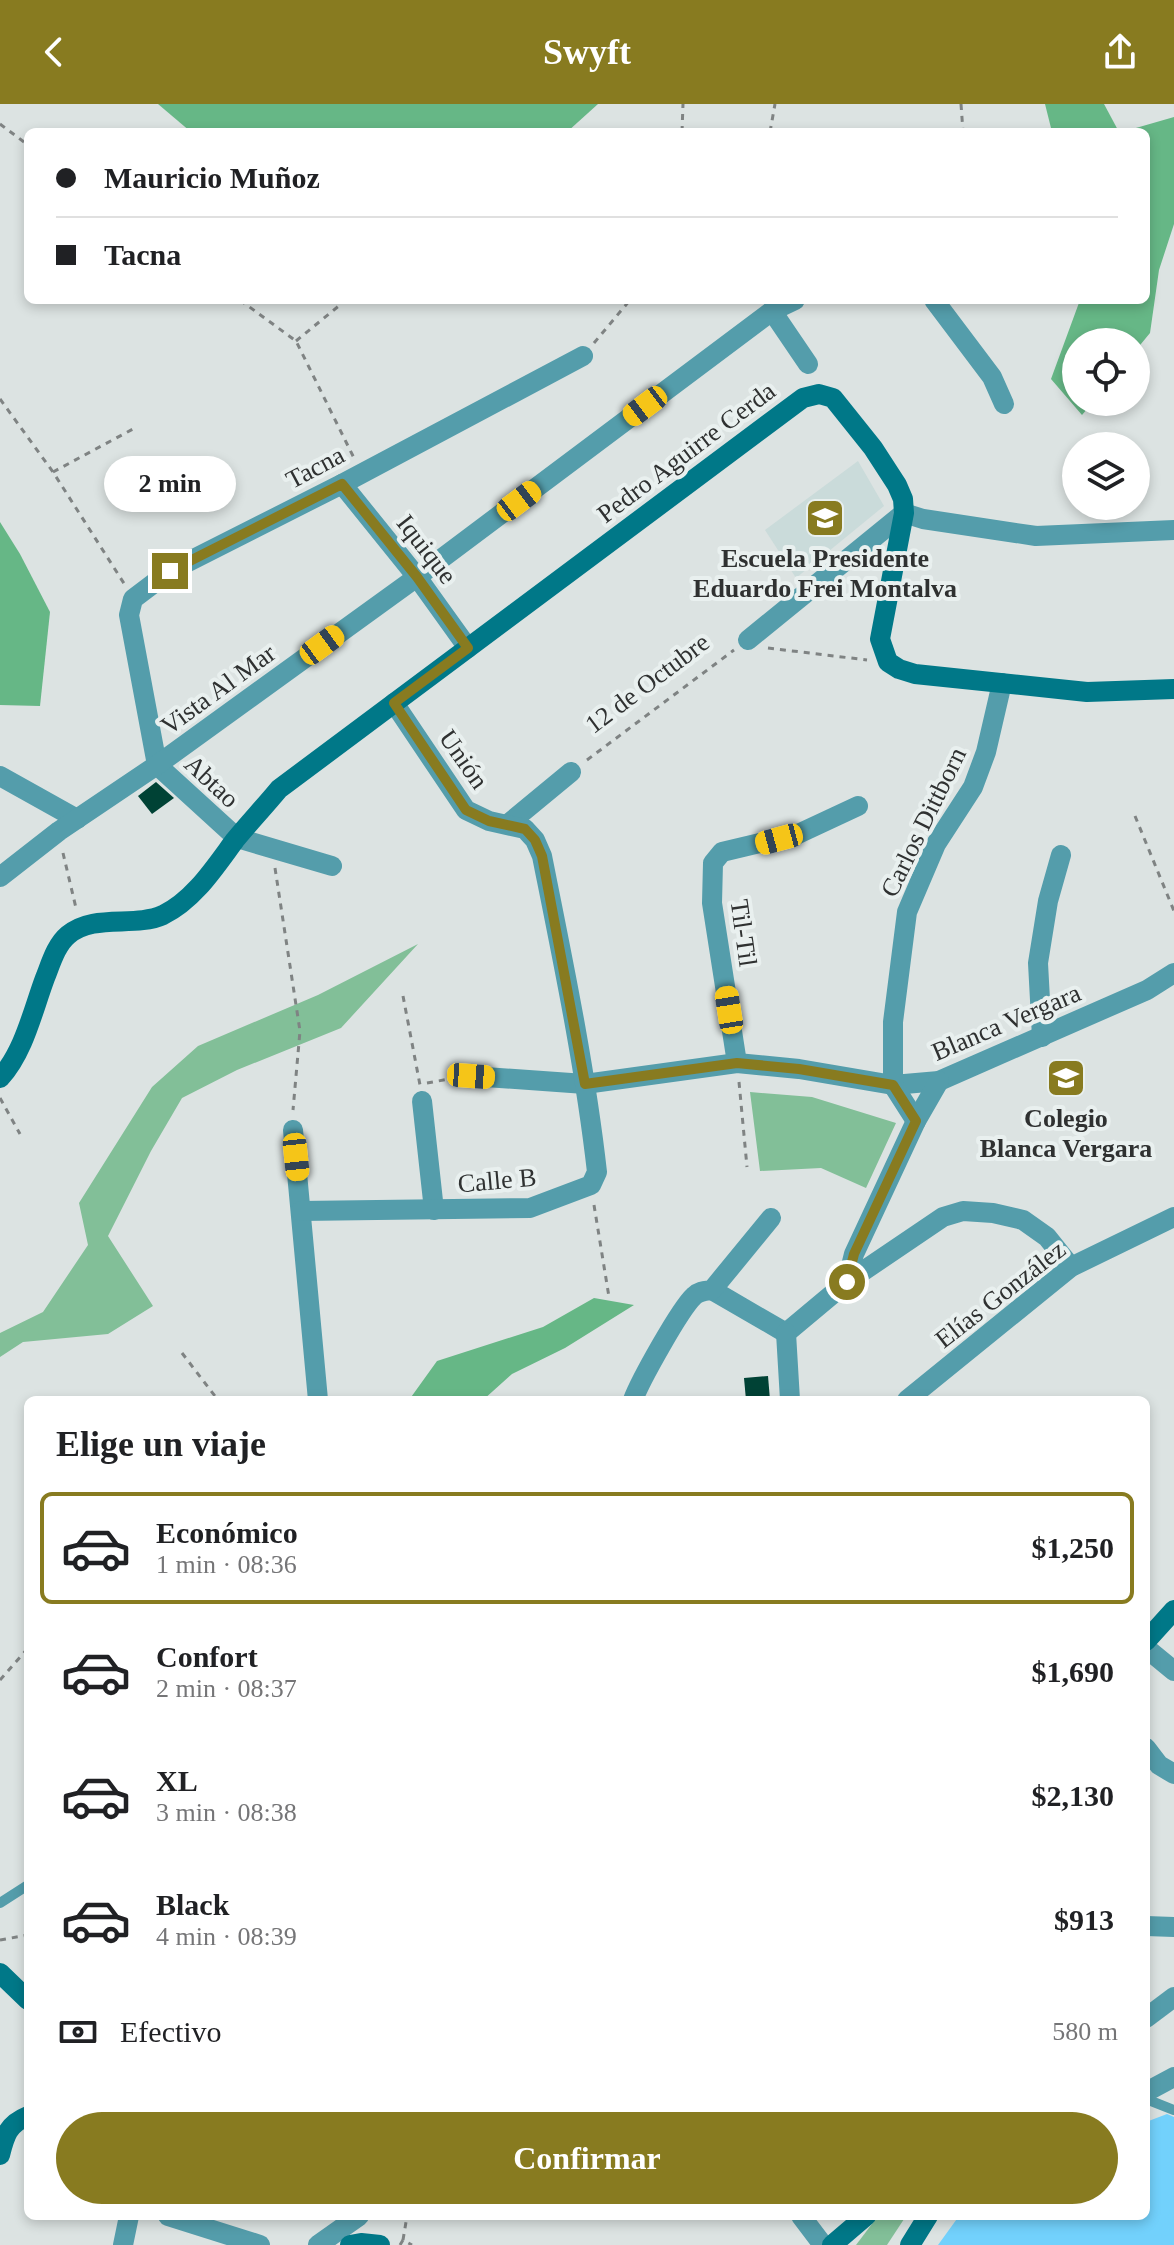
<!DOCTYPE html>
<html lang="es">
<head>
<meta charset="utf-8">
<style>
	body { margin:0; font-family:"Times New Roman",serif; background:#f2f2f2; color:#202124; height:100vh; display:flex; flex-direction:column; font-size:30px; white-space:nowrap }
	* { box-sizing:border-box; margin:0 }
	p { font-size:26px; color:#757577 }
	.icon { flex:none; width:44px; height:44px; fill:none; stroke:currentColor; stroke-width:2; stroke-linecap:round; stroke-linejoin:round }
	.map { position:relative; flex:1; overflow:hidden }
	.side { position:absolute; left:24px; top:1292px; width:1126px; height:824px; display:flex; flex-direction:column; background:#fff; border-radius:12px; box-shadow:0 4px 12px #0003 }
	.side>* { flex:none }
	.top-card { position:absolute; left:24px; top:24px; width:1126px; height:176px; border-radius:12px; box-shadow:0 4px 12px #0003; display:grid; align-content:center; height:176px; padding:0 32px; background:#fff }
	.buttons { position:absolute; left:1062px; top:224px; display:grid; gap:16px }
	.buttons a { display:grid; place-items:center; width:88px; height:88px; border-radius:50%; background:#fff; box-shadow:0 4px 12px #0003; font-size:40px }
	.end { position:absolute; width:36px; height:36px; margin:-18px; border:10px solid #887b20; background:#fff; box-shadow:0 0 0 4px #fff }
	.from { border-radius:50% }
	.bubble { position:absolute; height:56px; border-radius:28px; background:#fff; box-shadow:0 4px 12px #0003; font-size:26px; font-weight:700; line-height:56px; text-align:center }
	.car { position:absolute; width:24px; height:48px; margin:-24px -12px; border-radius:10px; box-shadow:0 0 6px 2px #0007; background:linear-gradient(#f5c518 24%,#345 0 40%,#f5c518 0 76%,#345 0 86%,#f5c518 0) }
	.top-card b { display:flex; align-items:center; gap:28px; height:76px; font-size:30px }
	.top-card b+b { border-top:2px solid #e0e0e0 }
	.top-card i { width:20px; height:20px; background:#202124 }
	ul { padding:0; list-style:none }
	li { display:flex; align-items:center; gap:24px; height:112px; margin:0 16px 12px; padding:0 16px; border:4px solid transparent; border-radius:12px }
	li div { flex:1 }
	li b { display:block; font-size:30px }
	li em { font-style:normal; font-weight:700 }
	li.on { border-color:#887b20 }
	li>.icon { width:72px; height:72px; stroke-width:1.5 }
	h2 { padding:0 32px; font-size:36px; line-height:96px }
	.pay { display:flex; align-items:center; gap:20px; height:88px; padding:0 32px; font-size:30px }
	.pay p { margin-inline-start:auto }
	.button { display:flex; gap:16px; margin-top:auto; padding:16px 32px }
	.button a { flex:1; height:92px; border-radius:48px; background:#887b20; color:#fff; font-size:32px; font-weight:700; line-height:92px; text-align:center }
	header { display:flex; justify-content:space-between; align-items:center; height:104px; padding:0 32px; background:#887b20; color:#fff; font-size:36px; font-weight:700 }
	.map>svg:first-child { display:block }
	.built { fill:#cadbda }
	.green { fill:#82bf98 }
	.forest { fill:#66b786 }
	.water { fill:#72d1fc }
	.building { fill:#004235 }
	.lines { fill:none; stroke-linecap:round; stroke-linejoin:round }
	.path { stroke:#7f8383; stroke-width:3; stroke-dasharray:6 6; stroke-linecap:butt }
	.lane { stroke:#549dab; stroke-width:10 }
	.street { stroke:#549dab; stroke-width:20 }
	.secondary { stroke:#007888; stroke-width:20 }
	.route { stroke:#887b20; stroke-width:10 }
	.labels { text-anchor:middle; stroke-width:8; stroke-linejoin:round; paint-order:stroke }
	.street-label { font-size:26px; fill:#2f3131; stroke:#e9f0ef }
	.poi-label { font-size:26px; font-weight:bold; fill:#2f3131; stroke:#e9f0ef }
</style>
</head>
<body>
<header><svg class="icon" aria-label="back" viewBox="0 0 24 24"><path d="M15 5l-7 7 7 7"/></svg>Swyft<svg class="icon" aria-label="share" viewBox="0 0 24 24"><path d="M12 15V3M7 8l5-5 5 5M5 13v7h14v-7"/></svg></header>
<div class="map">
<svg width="1174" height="2141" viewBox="0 0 1174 2141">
	<rect width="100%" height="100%" fill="#dce3e2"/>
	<!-- built -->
	<polygon class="built" points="858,357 884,402 796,474 765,426"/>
	<!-- green -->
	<g class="green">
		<polygon points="418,840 341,924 237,966 182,994 151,1047 108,1132 153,1202 108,1230 23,1238 0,1253 0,1229 43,1208 88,1141 79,1099 152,983 198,942 318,891"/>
		<polygon points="750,988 812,993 896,1019 866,1084 821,1064 760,1067"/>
		<polygon points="878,2112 906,2112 887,2141 856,2141"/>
	</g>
	<!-- forest -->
	<g class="forest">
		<polygon points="158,0 598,0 567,28 191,28"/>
		<polygon points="1045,0 1104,0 1119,28 1052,28"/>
		<polygon points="1174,13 1174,120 1159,166 1150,229 1136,246 1136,238 1076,238 1076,298 1093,298 1082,311 1051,275 1080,196 1146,196 1146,28 1122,28"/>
		<polygon points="0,418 20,450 50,508 40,602 0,601"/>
		<polygon points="594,1194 634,1201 565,1244 512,1270 483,1296 409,1296 437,1257 543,1223"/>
	</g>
	<!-- water -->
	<polygon class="water" points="1167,2010 1174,2013 1174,2141 938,2141 959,2112 1146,2112 1146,2018"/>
	<!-- building -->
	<g class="building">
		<polygon points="156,678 174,694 152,710 138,692"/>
		<polygon points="768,1272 770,1296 746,1296 744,1274"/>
	</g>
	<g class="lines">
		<!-- path -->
		<g class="path">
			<polyline points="961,0 963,28"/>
			<polyline points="0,20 28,41"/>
			<polyline points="682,28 683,0"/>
			<polyline points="770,28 775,0"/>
			<polyline points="240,196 296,237 354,354"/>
			<polyline points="296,237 346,196"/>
			<polyline points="594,239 630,196"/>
			<polyline points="0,295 53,368 125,481"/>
			<polyline points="53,368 133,325"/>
			<polyline points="768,544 867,556"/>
			<polyline points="587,656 734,546"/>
			<polyline points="1135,712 1174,807"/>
			<polyline points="63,749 76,804"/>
			<polyline points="275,764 300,927 293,1006"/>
			<polyline points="403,892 420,981"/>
			<polyline points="739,978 747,1063"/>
			<polyline points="427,979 455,974"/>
			<polyline points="0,994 20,1030"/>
			<polyline points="594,1101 609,1193"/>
			<polyline points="182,1249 218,1296"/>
			<polyline points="0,1576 28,1544"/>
			<polyline points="0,1836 28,1831"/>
			<polyline points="403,2136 407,2112"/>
			<polyline points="400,2141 403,2136 412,2141"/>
		</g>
		<!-- lane -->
		<g class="lane">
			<polyline points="0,1799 28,1781"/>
			<polyline points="1146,1995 1174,2006"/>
		</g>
		<!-- street -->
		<g class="street">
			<polyline points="934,196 992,273 1004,300"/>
			<polyline points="772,207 808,260"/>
			<polyline points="342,380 417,473 468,544"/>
			<polyline points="748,536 904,409 923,415 1036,432 1174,426"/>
			<polyline points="0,672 77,715"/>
			<polyline points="508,720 571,668"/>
			<polyline points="332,762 237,734 157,661 129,511 133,495 170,467 342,380 583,252"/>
			<polyline points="0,773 59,727 157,661 417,473 772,207 795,196"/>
			<polyline points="1042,933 1038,859 1048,797 1061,751"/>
			<polyline points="737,959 712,799 713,759 722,748 798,730 858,702"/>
			<polyline points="471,972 585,980 737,959 799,965 893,981 939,977 1147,886 1174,869"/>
			<polyline points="422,997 434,1106"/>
			<polyline points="916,1017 893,981 893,918 907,808 936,740 973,683 986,648 1002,579"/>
			<polyline points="293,1026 318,1296"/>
			<path d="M301,1107L530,1104L591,1081L597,1068C585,962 563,857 542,752L535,736L525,725L489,717L466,706L394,599"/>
			<polyline points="847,1178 854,1150 916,1017 939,977"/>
			<polyline points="712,1186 786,1229"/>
			<polyline points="786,1229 847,1178 943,1113 963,1107 993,1109 1023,1116 1047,1133 1071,1163"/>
			<polyline points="786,1229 790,1296"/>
			<path d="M633,1296C640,1277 680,1205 694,1192C699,1187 705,1187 712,1186L771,1114"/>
			<polyline points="907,1296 1071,1163 1174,1113"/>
			<polyline points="1146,1544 1174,1567"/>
			<polyline points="1146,1644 1159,1661 1174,1670"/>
			<polyline points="1146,1822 1174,1823"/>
			<polyline points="1146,1914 1174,1893"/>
			<polyline points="1146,1988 1174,1973"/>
			<polyline points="168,2112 260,2141"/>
			<polyline points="801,2112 823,2141"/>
			<polyline points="123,2141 129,2112"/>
			<polyline points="318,2141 359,2112"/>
		</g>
		<!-- secondary -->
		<g class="secondary">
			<path d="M0,974C24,948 33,906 45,874C51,859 56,841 68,831C94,809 134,824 163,811C194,796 215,763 235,736C249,719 265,702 279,685L803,294L819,290L833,294L873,344L897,381L903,395L904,409L880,535L888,558L899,565L915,570L1087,588L1174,585"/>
			<polyline points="1146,1537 1174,1506"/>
			<polyline points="0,1869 28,1896"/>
			<path d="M0,2051C5,2031 8,2020 28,2012"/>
			<polyline points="350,2141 361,2139 380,2141"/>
			<polyline points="832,2141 866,2112"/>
			<polyline points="910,2141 928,2112"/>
		</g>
	</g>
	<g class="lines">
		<!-- route -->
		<polyline class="route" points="170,467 342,380 417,473 468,544 394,599 466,706 489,717 525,725 535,736 542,752 585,980 737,959 799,965 893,981 916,1017 854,1150 847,1178"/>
	</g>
	<!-- icons -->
	<defs>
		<g id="school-square" transform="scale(2)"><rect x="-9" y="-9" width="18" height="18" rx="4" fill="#887b20" stroke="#e9f0ef"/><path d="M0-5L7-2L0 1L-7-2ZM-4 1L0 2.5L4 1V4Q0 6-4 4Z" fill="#fff"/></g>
	</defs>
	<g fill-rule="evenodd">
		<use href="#school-square" x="825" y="414"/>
		<use href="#school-square" x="1066" y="974"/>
	</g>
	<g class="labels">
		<!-- street labels -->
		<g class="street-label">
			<text transform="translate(686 348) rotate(-37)" y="9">Pedro Aguirre Cerda</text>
			<text transform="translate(315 363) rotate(-28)" y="9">Tacna</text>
			<text transform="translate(427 445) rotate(52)" y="9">Iquique</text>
			<text transform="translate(647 579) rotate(-37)" y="9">12 de Octubre</text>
			<text transform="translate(218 585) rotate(-36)" y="9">Vista Al Mar</text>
			<text transform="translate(464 655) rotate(55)" y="9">Unión</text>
			<text transform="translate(212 677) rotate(43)" y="9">Abtao</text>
			<text transform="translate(923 718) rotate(-64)" y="9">Carlos Dittborn</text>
			<text transform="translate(744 829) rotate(82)" y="9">Til-Til</text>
			<text transform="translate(1006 918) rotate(-23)" y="9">Blanca Vergara</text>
			<text transform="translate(497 1076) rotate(-5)" y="9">Calle B</text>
			<text transform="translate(1000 1190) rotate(-38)" y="9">Elías González</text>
		</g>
		<!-- poi labels -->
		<g class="poi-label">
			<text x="825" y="463">Escuela Presidente<tspan x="825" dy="30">Eduardo Frei Montalva</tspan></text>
			<text x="1066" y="1023">Colegio<tspan x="1066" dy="30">Blanca Vergara</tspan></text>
		</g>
	</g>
</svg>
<div class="buttons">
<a><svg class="icon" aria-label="locate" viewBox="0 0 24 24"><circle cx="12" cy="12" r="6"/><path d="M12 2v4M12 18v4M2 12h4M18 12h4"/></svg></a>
<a><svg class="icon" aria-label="layers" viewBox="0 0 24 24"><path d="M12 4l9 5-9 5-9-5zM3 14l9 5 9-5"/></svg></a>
</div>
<i class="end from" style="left:847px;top:1178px"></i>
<i class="end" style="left:170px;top:467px"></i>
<div class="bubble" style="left:104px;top:352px;width:132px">2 min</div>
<i class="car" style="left:645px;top:302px;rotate:233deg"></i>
<i class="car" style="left:519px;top:397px;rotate:53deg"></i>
<i class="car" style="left:322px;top:541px;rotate:54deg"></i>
<i class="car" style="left:779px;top:735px;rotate:255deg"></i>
<i class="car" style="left:729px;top:906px;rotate:351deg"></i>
<i class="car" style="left:471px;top:972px;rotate:94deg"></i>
<i class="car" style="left:296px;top:1053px;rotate:174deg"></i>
<div class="top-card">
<b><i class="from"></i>Mauricio Muñoz</b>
<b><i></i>Tacna</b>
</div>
<section class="side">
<h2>Elige un viaje</h2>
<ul>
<li class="on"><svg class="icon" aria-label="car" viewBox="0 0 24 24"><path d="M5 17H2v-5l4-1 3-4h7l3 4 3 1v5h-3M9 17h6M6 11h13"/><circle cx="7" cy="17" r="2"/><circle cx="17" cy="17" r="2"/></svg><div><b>Económico</b><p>1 min · 08:36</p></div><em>$1,250</em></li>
<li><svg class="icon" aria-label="car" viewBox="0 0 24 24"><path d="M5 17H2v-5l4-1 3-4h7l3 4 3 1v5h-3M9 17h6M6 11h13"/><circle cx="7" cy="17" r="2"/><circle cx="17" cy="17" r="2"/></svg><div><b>Confort</b><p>2 min · 08:37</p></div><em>$1,690</em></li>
<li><svg class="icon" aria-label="car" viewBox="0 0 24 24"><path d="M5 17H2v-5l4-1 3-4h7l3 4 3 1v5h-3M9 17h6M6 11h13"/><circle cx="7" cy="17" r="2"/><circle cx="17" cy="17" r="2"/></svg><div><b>XL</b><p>3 min · 08:38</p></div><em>$2,130</em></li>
<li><svg class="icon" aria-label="car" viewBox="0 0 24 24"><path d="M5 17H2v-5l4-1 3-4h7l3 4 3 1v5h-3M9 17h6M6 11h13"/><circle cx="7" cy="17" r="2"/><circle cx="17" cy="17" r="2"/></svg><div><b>Black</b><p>4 min · 08:39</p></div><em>$913</em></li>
</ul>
<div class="pay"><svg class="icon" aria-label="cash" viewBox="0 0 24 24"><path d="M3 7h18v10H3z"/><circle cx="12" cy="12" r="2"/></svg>Efectivo<p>580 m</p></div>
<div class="button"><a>Confirmar</a></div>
</section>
</div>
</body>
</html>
